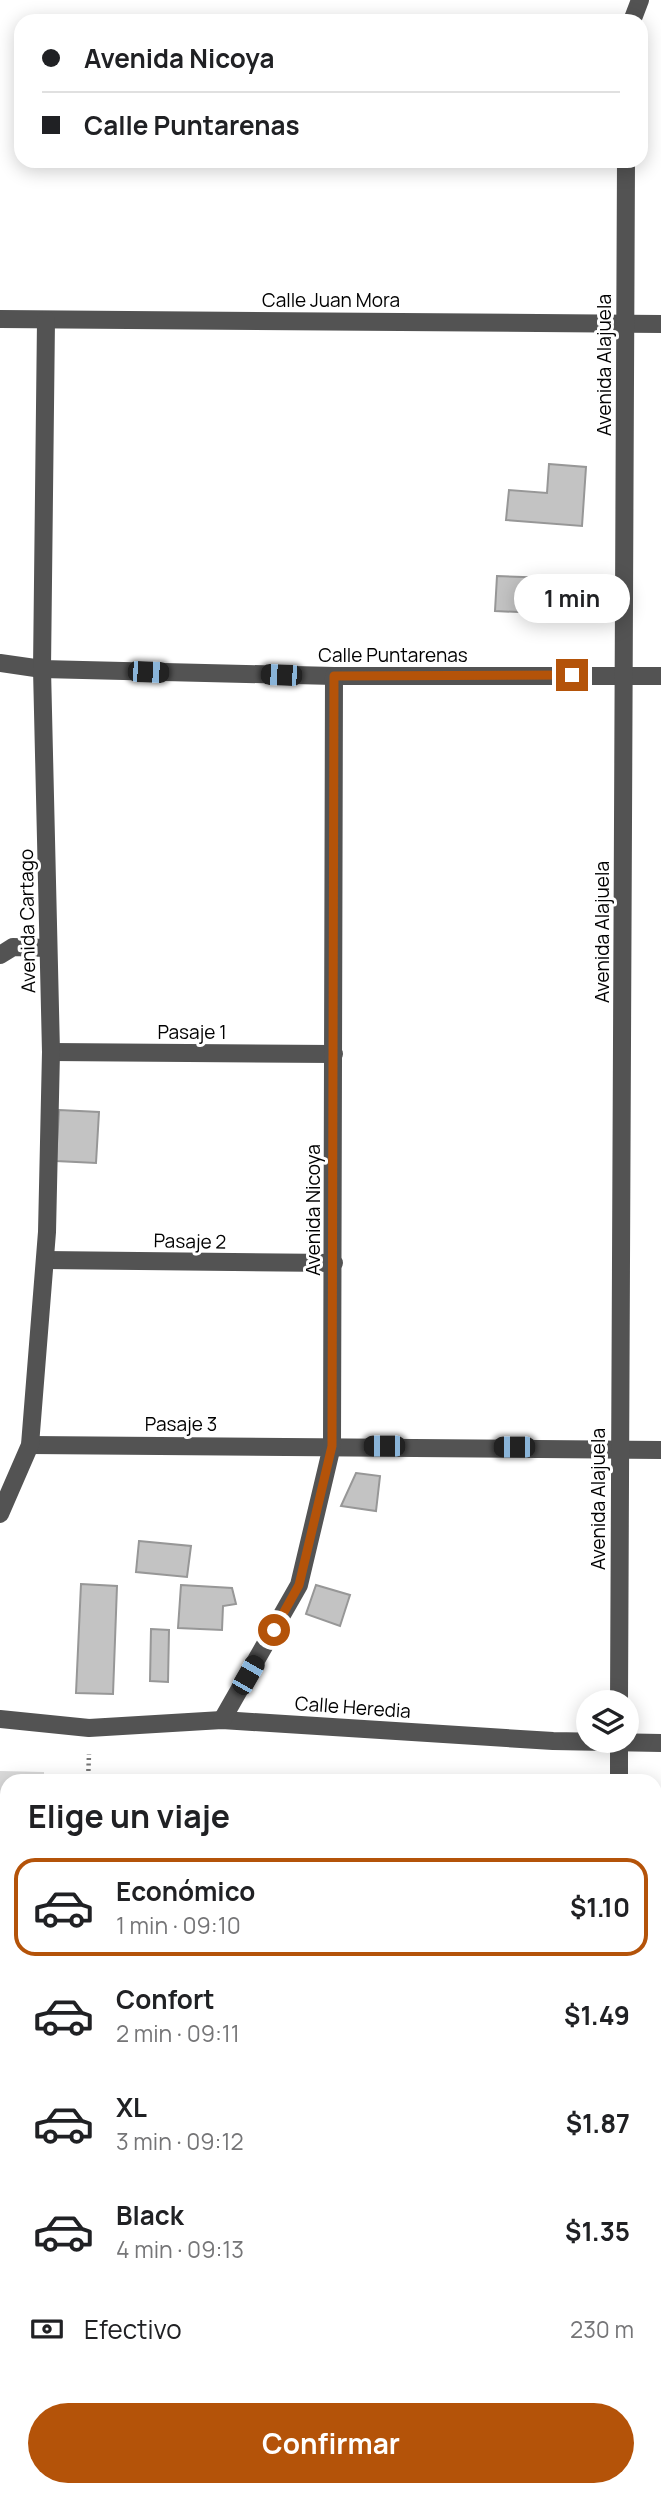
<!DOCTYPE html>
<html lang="es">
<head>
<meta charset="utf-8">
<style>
	body { margin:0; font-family:Manrope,sans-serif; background:#f6f6f6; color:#202124; height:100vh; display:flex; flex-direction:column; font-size:26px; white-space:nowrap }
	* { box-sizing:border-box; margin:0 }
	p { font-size:23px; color:#757577 }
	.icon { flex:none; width:38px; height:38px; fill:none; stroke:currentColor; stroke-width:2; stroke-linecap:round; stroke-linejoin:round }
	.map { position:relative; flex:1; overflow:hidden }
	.sheet { position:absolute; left:0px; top:1774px; width:662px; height:723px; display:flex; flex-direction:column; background:#fff; border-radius:21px 21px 0 0; box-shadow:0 4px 18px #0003 }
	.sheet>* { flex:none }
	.banner { position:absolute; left:14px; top:14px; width:634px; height:154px; border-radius:21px; box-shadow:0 4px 18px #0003; display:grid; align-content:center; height:154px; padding:0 28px; background:#fff }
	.tools { position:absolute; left:576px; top:1690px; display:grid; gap:14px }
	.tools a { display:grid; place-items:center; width:63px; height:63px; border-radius:50%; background:#fff; box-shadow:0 4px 18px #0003; font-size:35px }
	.end { position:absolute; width:32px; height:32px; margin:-16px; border:9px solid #b45309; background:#fff; box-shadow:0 0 0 4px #fff }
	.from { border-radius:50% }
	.bubble { position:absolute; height:49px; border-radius:24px; background:#fff; box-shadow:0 4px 18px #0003; font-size:23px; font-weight:700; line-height:49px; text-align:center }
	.car { position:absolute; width:21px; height:42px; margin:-21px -10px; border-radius:9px; box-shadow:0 0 5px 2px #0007; background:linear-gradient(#222 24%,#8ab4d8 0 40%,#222 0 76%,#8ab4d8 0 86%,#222 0) }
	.banner b { display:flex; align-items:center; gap:24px; height:66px; font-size:26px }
	.banner b+b { border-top:2px solid #e0e0e0 }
	.banner i { width:18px; height:18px; background:#202124 }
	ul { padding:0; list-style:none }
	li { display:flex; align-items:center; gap:21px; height:98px; margin:0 14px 10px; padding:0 14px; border:4px solid transparent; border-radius:21px }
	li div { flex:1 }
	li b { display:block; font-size:26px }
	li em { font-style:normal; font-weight:700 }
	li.current { border-color:#b45309 }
	li>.icon { width:63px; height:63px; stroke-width:1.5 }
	h2 { padding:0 28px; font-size:32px; line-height:84px }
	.pay { display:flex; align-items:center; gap:18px; height:77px; padding:0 28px; font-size:26px }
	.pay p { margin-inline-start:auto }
	.primary-button { display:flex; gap:14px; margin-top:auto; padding:14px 28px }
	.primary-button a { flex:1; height:80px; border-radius:42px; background:#b45309; color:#fff; font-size:28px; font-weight:700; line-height:80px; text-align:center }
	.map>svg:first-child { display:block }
	.garden { fill:#dadada }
	.building { fill:#c3c3c3; stroke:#979797; stroke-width:2 }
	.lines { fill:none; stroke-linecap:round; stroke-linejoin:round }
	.path { stroke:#757575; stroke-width:4.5; stroke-dasharray:2 3.5; stroke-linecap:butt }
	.minor { stroke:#535353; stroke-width:18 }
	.route { stroke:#b45309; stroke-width:9 }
	.labels { text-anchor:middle; stroke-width:6; stroke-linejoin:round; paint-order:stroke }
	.street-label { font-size:19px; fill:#000; stroke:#fff }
</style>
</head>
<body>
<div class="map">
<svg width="661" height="2497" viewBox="0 0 661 2497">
	<rect width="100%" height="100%" fill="#fff"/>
	<!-- garden -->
	<polygon class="garden" points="0,1771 44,1772 44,1781 7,1782 7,1843 0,1843"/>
	<!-- building -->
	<g class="building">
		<polygon points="549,464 586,467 582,526 506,520 509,490 547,493"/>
		<polygon points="497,576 582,579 581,615 495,611"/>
		<polygon points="59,1110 99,1112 96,1163 56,1161"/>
		<polygon points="356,1473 380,1476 376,1511 341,1506"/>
		<polygon points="139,1541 191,1546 187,1577 136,1572"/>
		<polygon points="81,1584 117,1586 113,1694 76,1693"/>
		<polygon points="181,1585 232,1588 236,1604 223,1606 222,1630 178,1628"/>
		<polygon points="316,1585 350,1595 340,1626 306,1614"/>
		<polygon points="151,1629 169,1630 168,1682 150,1681"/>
	</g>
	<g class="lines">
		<!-- path -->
		<g class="path">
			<polyline points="88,1782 89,1754"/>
			<polyline points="73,2497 73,2490"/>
			<polyline points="284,2497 284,2490"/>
		</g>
		<!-- minor -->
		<g class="minor">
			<polyline points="632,21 640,0"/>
			<polyline points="0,319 661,324"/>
			<polyline points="0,663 42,669 334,676 661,676"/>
			<polyline points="0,955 13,947 48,948"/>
			<polyline points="51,1052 334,1054"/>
			<polyline points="45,1260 334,1263"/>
			<polyline points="30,1445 661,1450"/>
			<polyline points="0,1514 30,1445 47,1232 51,1052 42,669 46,320"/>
			<polyline points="619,1703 626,161"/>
			<polyline points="0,1719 89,1728 222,1720 553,1741 661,1743"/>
			<polyline points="222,1720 299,1585 332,1446 334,676"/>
			<polyline points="619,1782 619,1741"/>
			<polyline points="542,2497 542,2490"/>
		</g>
	</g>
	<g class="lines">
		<!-- route -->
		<polyline class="route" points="274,1630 299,1585 332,1446 334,676 572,675"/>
	</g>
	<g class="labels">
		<!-- street labels -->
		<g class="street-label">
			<text x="331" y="307">Calle Juan Mora</text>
			<text transform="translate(604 365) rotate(-90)" y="7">Avenida Alajuela</text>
			<text x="393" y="662">Calle Puntarenas</text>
			<text transform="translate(27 921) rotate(-91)" y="7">Avenida Cartago</text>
			<text transform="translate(602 932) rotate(-90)" y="7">Avenida Alajuela</text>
			<text x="192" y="1039">Pasaje 1</text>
			<text transform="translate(313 1210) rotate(-90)" y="7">Avenida Nicoya</text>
			<text transform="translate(190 1241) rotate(1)" y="7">Pasaje 2</text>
			<text x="181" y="1431">Pasaje 3</text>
			<text transform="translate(598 1499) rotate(-90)" y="7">Avenida Alajuela</text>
			<text transform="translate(353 1707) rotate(4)" y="7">Calle Heredia</text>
		</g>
	</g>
</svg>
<div class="tools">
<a><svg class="icon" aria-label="layers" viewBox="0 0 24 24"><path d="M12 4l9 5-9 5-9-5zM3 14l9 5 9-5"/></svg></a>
</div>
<i class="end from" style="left:274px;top:1630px"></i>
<i class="end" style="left:572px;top:675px"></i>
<div class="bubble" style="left:514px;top:574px;width:116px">1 min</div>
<i class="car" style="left:148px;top:672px;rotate:92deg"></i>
<i class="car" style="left:281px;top:675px;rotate:272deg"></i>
<i class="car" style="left:384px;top:1446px;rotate:270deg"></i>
<i class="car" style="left:514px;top:1447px;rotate:270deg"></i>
<i class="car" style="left:248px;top:1675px;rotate:30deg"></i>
<div class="banner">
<b><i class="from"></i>Avenida Nicoya</b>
<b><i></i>Calle Puntarenas</b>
</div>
<section class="sheet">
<h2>Elige un viaje</h2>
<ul>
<li class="current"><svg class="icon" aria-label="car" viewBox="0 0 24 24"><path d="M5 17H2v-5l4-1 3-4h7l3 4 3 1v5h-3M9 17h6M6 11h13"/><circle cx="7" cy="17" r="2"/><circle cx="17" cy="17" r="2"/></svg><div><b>Económico</b><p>1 min · 09:10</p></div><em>$1.10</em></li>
<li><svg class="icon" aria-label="car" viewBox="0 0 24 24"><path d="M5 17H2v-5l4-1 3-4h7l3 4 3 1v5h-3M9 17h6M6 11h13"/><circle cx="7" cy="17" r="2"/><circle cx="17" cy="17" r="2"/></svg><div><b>Confort</b><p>2 min · 09:11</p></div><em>$1.49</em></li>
<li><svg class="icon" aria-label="car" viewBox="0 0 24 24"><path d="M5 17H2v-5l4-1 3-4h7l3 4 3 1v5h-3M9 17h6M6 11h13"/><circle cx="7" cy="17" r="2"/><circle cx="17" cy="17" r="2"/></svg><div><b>XL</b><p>3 min · 09:12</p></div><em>$1.87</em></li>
<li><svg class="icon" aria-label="car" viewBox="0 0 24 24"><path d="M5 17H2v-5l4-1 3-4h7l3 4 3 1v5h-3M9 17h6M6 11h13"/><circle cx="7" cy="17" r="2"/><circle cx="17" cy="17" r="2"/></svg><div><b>Black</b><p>4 min · 09:13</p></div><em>$1.35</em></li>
</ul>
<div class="pay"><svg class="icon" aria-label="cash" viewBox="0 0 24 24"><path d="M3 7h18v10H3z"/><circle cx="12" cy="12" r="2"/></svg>Efectivo<p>230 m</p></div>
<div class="primary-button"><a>Confirmar</a></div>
</section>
</div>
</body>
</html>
